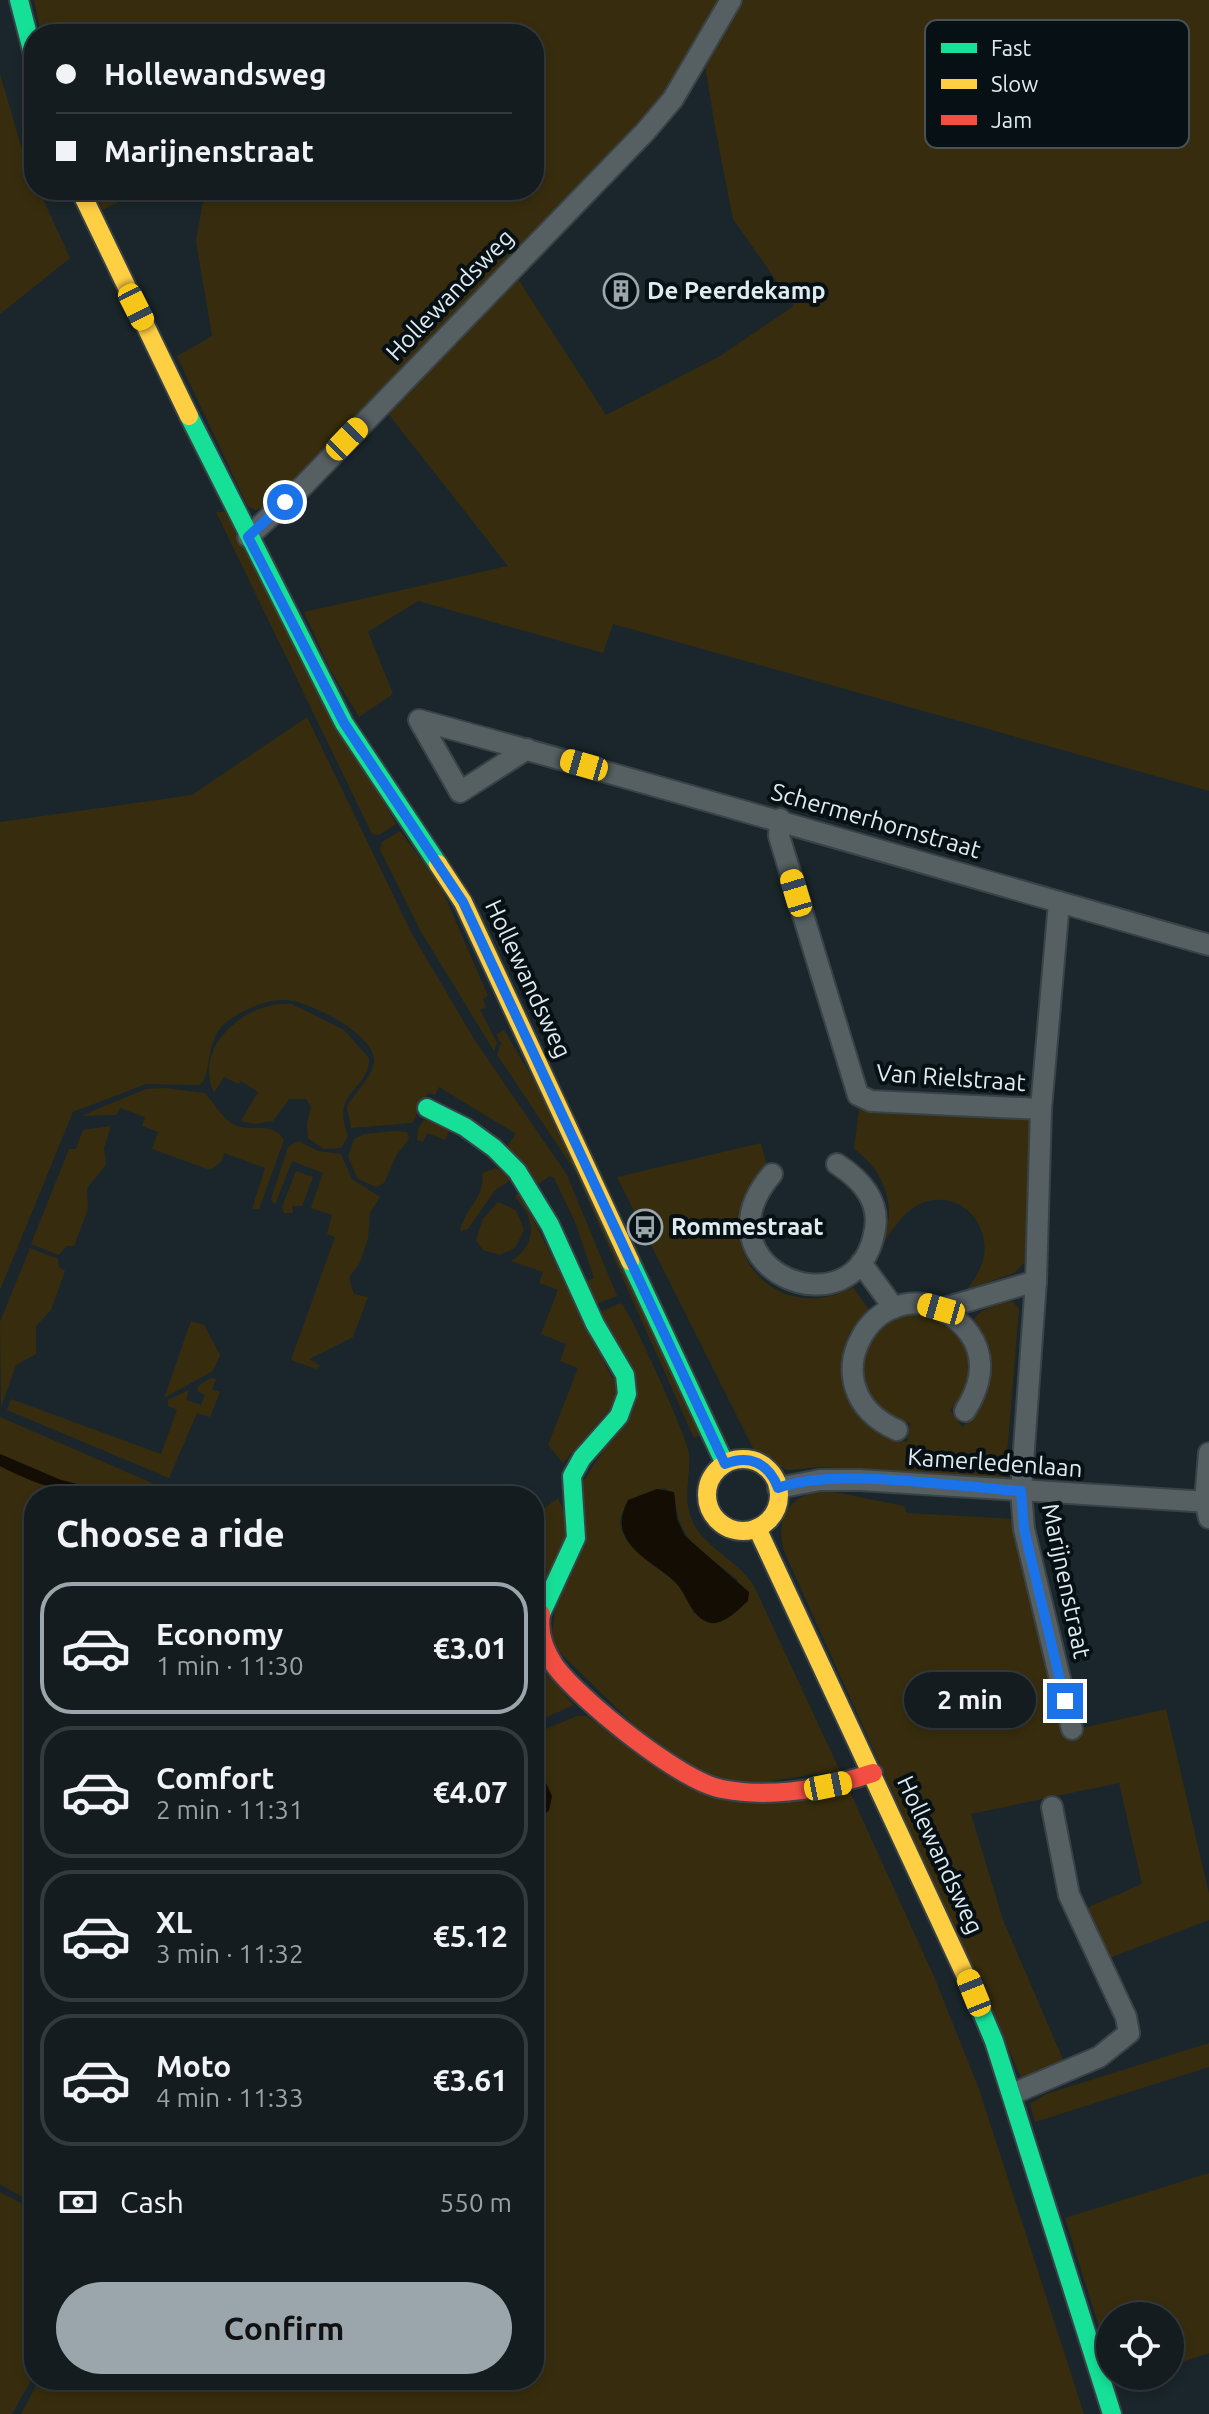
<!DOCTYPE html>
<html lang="en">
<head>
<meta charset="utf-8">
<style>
	body { margin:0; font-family:Ubuntu,sans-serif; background:#21292d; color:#f1f3f6; height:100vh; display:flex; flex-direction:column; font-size:30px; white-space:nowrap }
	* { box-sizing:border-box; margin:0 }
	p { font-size:26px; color:#9da1a5 }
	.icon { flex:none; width:44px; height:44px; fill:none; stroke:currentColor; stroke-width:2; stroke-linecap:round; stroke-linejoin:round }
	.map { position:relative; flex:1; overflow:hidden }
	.sheet { position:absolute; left:24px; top:1486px; width:520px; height:904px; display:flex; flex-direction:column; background:#141c20; border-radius:32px; box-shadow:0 4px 12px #0003,0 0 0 2px #333a3e }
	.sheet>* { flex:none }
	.top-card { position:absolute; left:24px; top:24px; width:520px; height:176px; border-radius:32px; box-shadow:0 4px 12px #0003,0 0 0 2px #333a3e; display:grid; align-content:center; height:176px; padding:0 32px; background:#141c20 }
	.buttons { position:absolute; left:1096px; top:2302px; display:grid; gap:16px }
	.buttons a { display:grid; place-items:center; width:88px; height:88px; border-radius:50%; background:#141c20; box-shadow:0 4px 12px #0003,0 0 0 2px #333a3e; font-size:40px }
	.end { position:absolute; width:36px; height:36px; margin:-18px; border:10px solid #1a73e8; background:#fff; box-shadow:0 0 0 4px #fff }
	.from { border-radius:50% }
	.bubble { position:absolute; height:56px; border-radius:28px; background:#141c20; box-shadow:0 4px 12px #0003,0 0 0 2px #333a3e; font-size:26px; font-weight:600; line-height:56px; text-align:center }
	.car { position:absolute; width:24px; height:48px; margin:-24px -12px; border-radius:10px; box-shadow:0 0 6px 2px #0007; background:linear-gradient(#f5c518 24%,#345 0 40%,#f5c518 0 76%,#345 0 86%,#f5c518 0) }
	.top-card b { display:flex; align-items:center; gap:28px; height:76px; font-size:30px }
	.top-card b+b { border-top:2px solid #333a3e }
	.top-card i { width:20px; height:20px; background:#f1f3f6 }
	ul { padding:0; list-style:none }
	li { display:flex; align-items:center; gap:24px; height:132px; margin:0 16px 12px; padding:0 16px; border:4px solid #333a3e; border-radius:32px }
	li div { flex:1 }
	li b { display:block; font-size:30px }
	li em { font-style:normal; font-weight:600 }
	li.selected { border-color:#9aa6ac }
	li>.icon { width:72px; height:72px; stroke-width:1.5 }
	h2 { padding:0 32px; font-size:36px; line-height:96px }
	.pay { display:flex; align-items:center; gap:20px; height:88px; padding:0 32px; font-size:30px }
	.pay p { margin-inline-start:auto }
	.cta { display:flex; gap:16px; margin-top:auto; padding:16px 32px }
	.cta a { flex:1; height:92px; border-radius:48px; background:#9aa6ac; color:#111; font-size:32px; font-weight:600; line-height:92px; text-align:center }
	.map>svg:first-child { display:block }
	.green { fill:#372d0e; fill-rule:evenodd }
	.water { fill:#140d04 }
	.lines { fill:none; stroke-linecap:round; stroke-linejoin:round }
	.street-casing { stroke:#394347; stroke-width:24 }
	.fast-casing { stroke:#394347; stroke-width:22 }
	.slow-casing { stroke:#394347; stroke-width:22 }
	.jam-casing { stroke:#394347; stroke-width:22 }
	.street { stroke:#565f62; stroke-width:20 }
	.fast { stroke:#16e098; stroke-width:18 }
	.slow { stroke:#ffcf43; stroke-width:18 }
	.jam { stroke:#f24e42; stroke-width:18 }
	.route { stroke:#1a73e8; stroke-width:10 }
	.labels { text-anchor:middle; stroke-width:8; stroke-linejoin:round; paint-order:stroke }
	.poi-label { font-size:24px; font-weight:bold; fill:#dfebf1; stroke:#071014; text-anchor:start }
	.street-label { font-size:24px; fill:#dfebf1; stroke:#071014 }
	.key { fill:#071014; stroke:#485256; stroke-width:2 }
	.key-label { font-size:22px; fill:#dfebf1 }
</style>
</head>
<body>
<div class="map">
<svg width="1209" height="2414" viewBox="0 0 1209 2414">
	<rect width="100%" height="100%" fill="#1a262b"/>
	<!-- green -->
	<g class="green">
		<polygon points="34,0 726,0 656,111 273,504 255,510 247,505 177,356 212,336 196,241 205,190 534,190 534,34 41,34"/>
		<polygon points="743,0 1209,0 1209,791 613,624 603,653 418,601 368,632 393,694 359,717 330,669 304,612 508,566 386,411 516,276 606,415 720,356 794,306 733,219 715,127 705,65"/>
		<polygon points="0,74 34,190 39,190 70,258 0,314"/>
		<polygon points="94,190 145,190 102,210"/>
		<polygon points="216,512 225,512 396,824 379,835 372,834"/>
		<path d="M307,717L412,934L474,1039L567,1175L617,1296L596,1304L581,1284L594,1278L576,1224L554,1178L550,1176L538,1184L506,1148L516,1134L439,1087L435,1095L428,1093L412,1123L351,1128L347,1107C354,1092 374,1077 374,1060C374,1034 309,1001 286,1000C266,999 245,1009 229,1020C203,1038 213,1074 200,1085L146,1084L73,1112L0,1290V822L192,795Z"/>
		<polygon points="400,831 440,885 488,996 483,999 486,1007 480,1010 497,1043 494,1051 420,930 380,850 382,842"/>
		<path d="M292,1004L344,1030L369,1058C369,1092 330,1089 348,1136L341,1148L324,1149L308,1138L307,1124L311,1107L306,1099H289L273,1121L254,1124L241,1121L258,1092L241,1081L238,1084L224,1077L214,1093C192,1046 247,1000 292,1004Z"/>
		<polygon points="504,1030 554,1114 702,1434 694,1438 575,1171 497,1055 501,1043 496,1035"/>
		<path d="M164,1088L205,1093C214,1103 220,1115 231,1123C250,1135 271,1119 284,1140L259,1209H252L265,1168L224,1153L221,1162L210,1170L152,1149L158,1132L142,1126L145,1117L120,1108L116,1115L81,1116L146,1089Z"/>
		<path d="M859,1109L1031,1115L1026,1261L1014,1273L967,1290C974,1280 982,1268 984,1256C989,1219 957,1190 922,1203C903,1210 891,1233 879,1249C900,1213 886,1171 854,1149Z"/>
		<polygon points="424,1120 451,1126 445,1140 427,1133 423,1142 417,1140 418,1128"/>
		<polygon points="111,1126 104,1148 106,1165 87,1188 88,1209 74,1246 66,1246 59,1255 31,1244 69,1149 76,1149 83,1130"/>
		<polygon points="394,1131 407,1132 409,1139 397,1154 384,1183 376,1187 358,1179 348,1157 354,1139 365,1134"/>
		<polygon points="298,1141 318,1151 341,1154 352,1179 380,1197 370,1212 368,1239 360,1262 349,1278 354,1294 368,1297 353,1337 309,1359 320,1366 316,1369 291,1360 335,1237 327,1234 332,1215 311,1208 323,1173 292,1161 275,1205 271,1199 288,1147"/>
		<path d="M761,1143L767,1166C696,1230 769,1333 853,1287L869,1310C817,1352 844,1432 907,1442L910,1423C814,1402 885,1273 944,1322C956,1332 965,1340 969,1356C974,1376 965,1397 950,1410L962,1427C993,1400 1001,1353 973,1320C983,1307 996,1305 1012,1301L1019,1309L1005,1478L821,1467L787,1470L756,1454L617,1177Z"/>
		<path d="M496,1168L514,1178L495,1190L468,1229L460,1231C464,1209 486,1197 482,1173Z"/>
		<polygon points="296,1171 313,1177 302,1206 292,1206 293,1213 284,1213 282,1207"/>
		<path d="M519,1191L621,1396L563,1463L548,1445L578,1368L560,1361L566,1344L541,1334L558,1290L539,1283L543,1272L511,1261C539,1243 535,1218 515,1197Z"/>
		<polygon points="498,1202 516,1210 524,1230 515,1248 500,1255 483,1250 476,1240 483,1219"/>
		<polygon points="30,1248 58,1259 59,1267 65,1271 51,1310 36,1326 36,1354 16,1365 1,1407 0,1322"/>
		<path d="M621,1303C630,1311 687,1437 689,1453C691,1475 682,1498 692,1520C703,1547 738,1560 754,1586L840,1771L740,1785L666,1756L550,1643L575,1494L620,1424L602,1311ZM665,1488L675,1496C677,1543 706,1553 738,1580L694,1614C689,1602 684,1591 675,1582C658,1565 602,1537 626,1507C635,1496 651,1490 665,1488Z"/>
		<polygon points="191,1321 204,1325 220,1355 213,1371 164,1398"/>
		<polygon points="211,1378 216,1379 212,1389 220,1392 210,1417 197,1413 169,1478 7,1410 11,1399 161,1454 177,1410 168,1406 168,1400 189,1390 186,1400 201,1405 205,1395 197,1391 199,1385"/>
		<polygon points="0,1417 182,1496 125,1496 61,1480 0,1454"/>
		<polygon points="0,1466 79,1496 34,1496 34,2204 0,2184"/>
		<path d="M824,1490L904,1506L907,1513L1014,1519L1065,1740L1086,1727L1166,1709L1209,1894V1920L1104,1960L1084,1909L1142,1884L1119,1783L971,1814L1003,1920L1065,2064L1021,2077L784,1551C775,1516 789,1496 824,1490Z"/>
		<polygon points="558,1498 571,1526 534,1645 534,1532 543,1509"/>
		<polygon points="539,1665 574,1705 540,1720 534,1714 534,1690 538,1687 534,1666"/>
		<polygon points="577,1716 587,1716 659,1765 850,1792 935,1979 979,2089 1084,2414 21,2414 39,2380 534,2380 534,1824 549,1810 552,1796 543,1777 534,1772 534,1734"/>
		<polygon points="1209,2043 1209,2067 1035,2122 1030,2104 1046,2094"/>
		<polygon points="1209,2173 1209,2353 1170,2366 1170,2316 1110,2316 1110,2362 1065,2218"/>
		<polygon points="0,2192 34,2210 34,2375 12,2414 0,2414"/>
	</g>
	<!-- water -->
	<g class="water">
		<path d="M0,1454L61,1480L125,1496C76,1496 44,1489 0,1466Z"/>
		<path d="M657,1489L674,1492L677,1519L685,1536L749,1592L748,1601C739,1609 724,1625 711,1623C691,1619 688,1595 675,1582C660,1567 634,1556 625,1536C619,1523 622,1512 628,1500Z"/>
		<polygon points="534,1772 543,1777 552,1796 549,1810 534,1824"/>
	</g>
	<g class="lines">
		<!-- street casing -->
		<g class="street-casing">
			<g id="street">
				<polyline points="248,537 304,485 645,132 673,99 731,0"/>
				<path d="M527,749L460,792L419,720C683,792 946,870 1209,945"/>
				<polyline points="780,819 779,836 858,1095 871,1101 1041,1109"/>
				<polyline points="1059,902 1041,1109 1036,1281 1021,1491 1024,1529 1072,1729"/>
				<path d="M772,1174C691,1269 858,1338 875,1229C880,1199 860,1179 837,1164"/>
				<polyline points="861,1263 894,1308"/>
				<polyline points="941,1309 1036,1281"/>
				<path d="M897,1430C804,1389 875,1267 949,1314C959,1321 968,1329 974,1341C986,1365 979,1389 965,1411"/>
				<polyline points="1209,1453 1205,1501 1209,1518"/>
				<polyline points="778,1488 820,1480 860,1480 1209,1502"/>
				<polyline points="1012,2094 1099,2057 1129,2033 1126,2017 1069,1895 1052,1807"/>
			</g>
		</g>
		<!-- fast casing -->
		<g class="fast-casing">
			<g id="fast">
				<polyline points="19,0 34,58"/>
				<polyline points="189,416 344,723 438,864"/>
				<polyline points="427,1108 465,1127 494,1148 517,1171 550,1225 595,1324 625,1375 627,1394 619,1416 582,1458 572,1476 576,1538 541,1614"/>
				<polyline points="630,1261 725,1464"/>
				<polyline points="975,1996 994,2041 1112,2414"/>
			</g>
		</g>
		<!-- slow casing -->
		<g class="slow-casing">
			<g id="slow">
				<polyline points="80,190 189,416"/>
				<polyline points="438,864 463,902 630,1261"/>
				<circle cx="743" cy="1495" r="36"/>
				<polyline points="757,1528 975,1996"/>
			</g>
		</g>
		<!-- jam casing -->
		<g class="jam-casing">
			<path id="jam" d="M541,1614C538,1632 544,1650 555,1666C580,1700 680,1781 722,1789C772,1799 824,1789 873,1773"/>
		</g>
		<!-- street -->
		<use href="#street" class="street"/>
		<!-- fast -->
		<use href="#fast" class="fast"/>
		<!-- slow -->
		<use href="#slow" class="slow"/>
		<!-- jam -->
		<use href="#jam" class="jam"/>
	</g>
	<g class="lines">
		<!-- route -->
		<path class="route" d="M285,502L248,537L344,723L463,902L725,1464C749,1454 769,1463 778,1488C834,1467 958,1487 1021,1491L1024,1529L1065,1701"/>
	</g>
	<!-- icons -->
	<defs>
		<g id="building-ring" transform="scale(1.8)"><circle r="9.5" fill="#071014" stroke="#9aa6ac" stroke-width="1.5"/><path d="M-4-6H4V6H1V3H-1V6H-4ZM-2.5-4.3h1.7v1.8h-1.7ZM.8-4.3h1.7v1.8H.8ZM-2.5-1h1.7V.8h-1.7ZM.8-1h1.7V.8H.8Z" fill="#9aa6ac"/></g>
		<g id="bus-ring" transform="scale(1.8)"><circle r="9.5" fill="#071014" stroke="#9aa6ac" stroke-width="1.5"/><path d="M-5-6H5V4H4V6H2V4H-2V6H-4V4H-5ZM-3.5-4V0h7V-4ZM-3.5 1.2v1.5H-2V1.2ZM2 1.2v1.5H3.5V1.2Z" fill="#9aa6ac"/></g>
	</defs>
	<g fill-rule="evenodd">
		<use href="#building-ring" x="621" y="291"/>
		<use href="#bus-ring" x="645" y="1227"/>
	</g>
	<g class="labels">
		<!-- poi labels -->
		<g class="poi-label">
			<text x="647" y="299">De Peerdekamp</text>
			<text x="671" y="1235">Rommestraat</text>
		</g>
		<!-- street labels -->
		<g class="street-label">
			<text transform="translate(450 295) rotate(-46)" y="8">Hollewandsweg</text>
			<text transform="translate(876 821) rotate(16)" y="8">Schermerhornstraat</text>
			<text transform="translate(528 979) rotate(65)" y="8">Hollewandsweg</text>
			<text transform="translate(951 1078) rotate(4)" y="8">Van Rielstraat</text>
			<text transform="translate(995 1463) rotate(4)" y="8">Kamerledenlaan</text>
			<text transform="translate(1066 1581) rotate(78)" y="8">Marijnenstraat</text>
			<text transform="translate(940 1855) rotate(65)" y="8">Hollewandsweg</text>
		</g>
	</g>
	<!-- legend -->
	<rect x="925" y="20" width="264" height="128" rx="12" class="key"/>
	<rect x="941" y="43" width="36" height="10" fill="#16e098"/>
	<rect x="941" y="79" width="36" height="10" fill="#ffcf43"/>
	<rect x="941" y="115" width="36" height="10" fill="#f24e42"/>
	<g class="key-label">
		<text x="991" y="56">Fast</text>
		<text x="991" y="92">Slow</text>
		<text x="991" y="128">Jam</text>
	</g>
</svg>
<div class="buttons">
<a><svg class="icon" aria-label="locate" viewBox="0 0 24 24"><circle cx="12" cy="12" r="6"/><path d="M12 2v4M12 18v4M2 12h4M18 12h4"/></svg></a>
</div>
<i class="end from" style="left:285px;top:502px"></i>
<i class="end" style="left:1065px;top:1701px"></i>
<div class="bubble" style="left:904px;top:1672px;width:132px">2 min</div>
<i class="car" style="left:136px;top:307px;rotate:153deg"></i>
<i class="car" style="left:347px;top:439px;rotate:44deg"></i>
<i class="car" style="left:584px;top:765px;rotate:286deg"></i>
<i class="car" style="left:796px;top:893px;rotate:343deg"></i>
<i class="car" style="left:941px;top:1309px;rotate:286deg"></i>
<i class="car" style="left:828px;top:1786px;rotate:79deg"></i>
<i class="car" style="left:974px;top:1993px;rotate:338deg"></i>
<div class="top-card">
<b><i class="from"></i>Hollewandsweg</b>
<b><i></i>Marijnenstraat</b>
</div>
<section class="sheet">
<h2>Choose a ride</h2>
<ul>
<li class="selected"><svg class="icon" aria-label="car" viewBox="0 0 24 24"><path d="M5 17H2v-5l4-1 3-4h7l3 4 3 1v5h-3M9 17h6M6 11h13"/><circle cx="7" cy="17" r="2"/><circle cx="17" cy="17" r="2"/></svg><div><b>Economy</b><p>1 min · 11:30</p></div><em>€3.01</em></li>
<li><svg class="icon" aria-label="car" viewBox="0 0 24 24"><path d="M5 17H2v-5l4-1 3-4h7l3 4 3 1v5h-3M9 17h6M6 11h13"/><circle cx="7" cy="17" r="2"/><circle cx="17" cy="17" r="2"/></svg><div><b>Comfort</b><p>2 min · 11:31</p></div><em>€4.07</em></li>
<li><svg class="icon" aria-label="car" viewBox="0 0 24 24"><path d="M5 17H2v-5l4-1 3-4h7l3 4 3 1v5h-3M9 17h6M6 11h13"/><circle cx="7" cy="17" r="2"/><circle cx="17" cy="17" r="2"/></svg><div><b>XL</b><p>3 min · 11:32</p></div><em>€5.12</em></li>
<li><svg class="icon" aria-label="car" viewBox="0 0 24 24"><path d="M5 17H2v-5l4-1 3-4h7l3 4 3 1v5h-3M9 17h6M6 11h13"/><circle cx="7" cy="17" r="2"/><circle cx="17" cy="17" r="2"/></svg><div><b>Moto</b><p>4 min · 11:33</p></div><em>€3.61</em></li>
</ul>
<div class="pay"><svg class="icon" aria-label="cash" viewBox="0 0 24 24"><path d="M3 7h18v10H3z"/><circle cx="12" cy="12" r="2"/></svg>Cash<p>550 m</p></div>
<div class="cta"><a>Confirm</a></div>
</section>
</div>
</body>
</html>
